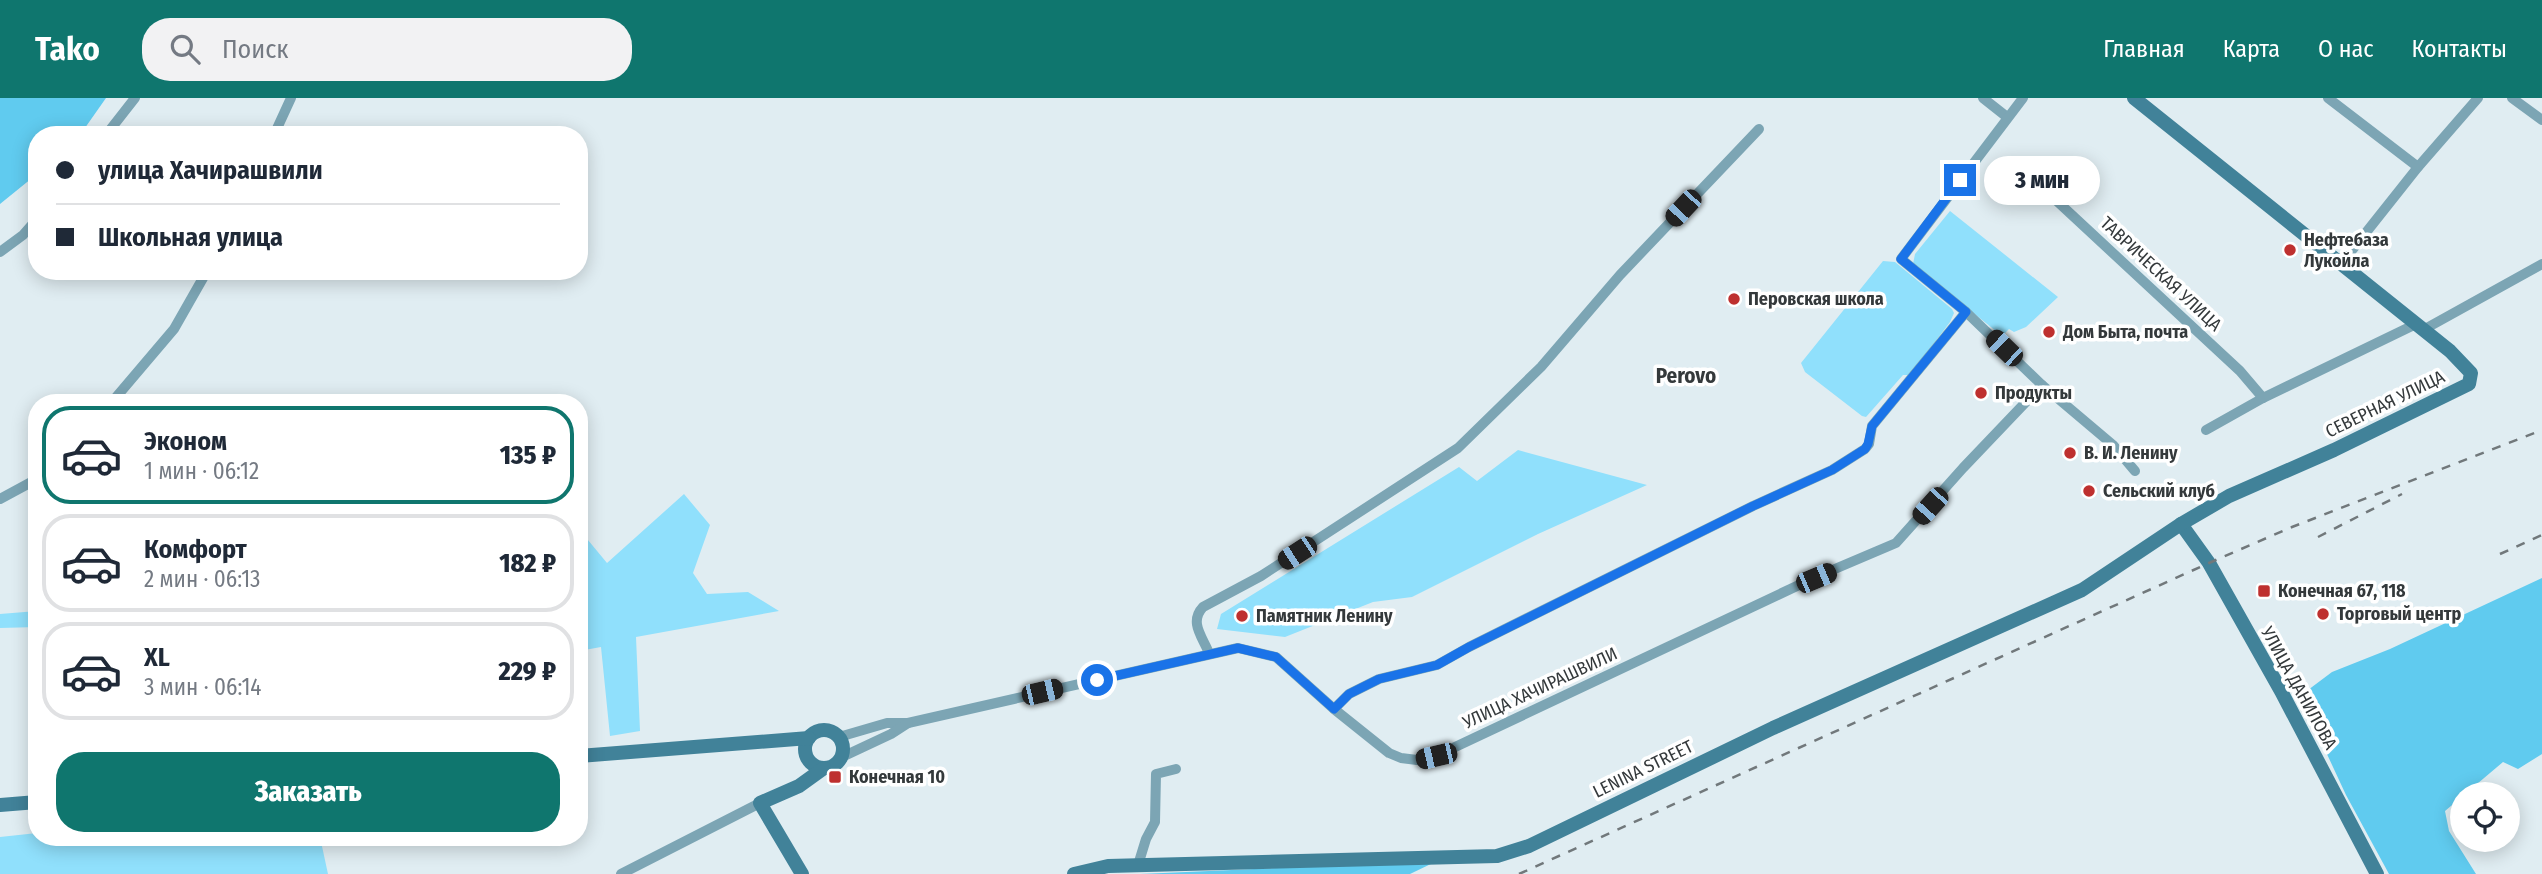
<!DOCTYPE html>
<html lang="ru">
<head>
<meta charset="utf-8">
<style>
	body { margin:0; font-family:"Fira Sans Condensed",sans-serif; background:#f2f2f3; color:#1f2937; height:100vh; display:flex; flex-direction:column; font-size:26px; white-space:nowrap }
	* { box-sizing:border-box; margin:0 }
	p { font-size:23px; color:#747a83 }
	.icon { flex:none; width:38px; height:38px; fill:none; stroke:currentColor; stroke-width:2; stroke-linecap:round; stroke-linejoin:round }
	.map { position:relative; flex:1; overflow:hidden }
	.side { position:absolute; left:28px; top:296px; width:560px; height:452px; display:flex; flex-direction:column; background:#fff; border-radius:28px; box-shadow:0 4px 18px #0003 }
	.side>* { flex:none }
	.hud { position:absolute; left:28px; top:28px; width:560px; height:154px; border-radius:28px; box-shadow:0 4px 18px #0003; display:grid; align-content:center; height:154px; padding:0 28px; background:#fff }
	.fabs { position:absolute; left:2450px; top:684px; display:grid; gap:14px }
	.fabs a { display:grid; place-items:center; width:70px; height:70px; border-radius:50%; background:#fff; box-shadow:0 4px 18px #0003; font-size:35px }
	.end { position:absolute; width:32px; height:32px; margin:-16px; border:9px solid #1a73e8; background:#fff; box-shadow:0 0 0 4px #fff }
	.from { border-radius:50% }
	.bubble { position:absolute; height:49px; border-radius:24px; background:#fff; box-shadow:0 4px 18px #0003; font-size:23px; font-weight:800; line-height:49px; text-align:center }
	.car { position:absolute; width:21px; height:42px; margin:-21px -10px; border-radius:9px; box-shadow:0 0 5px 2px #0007; background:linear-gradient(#222 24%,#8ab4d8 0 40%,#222 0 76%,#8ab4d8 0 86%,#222 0) }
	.hud b { display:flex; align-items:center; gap:24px; height:66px; font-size:26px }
	.hud b+b { border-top:2px solid #e0e1e3 }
	.hud i { width:18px; height:18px; background:#1f2937 }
	ul { padding:12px 0 0; list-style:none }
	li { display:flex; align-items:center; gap:21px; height:98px; margin:0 14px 10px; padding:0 14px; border:4px solid #e0e1e3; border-radius:28px }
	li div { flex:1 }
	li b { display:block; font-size:26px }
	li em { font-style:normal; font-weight:800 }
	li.current { border-color:#0f766e }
	li>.icon { width:63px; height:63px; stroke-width:1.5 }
	.cta { display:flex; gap:14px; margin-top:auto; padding:14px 28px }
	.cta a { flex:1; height:80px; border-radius:28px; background:#0f766e; color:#fff; font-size:28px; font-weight:800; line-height:80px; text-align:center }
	header { display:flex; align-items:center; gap:42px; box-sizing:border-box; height:98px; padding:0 35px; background:#0f766e; color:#fff }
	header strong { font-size:33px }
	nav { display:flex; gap:38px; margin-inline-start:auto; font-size:24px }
	.search { width:490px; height:63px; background:#f2f2f3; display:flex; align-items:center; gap:18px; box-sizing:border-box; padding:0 24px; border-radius:28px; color:#747a83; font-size:26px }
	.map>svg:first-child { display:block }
	.green { fill:#90e0fc }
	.forest { fill:#60cbef }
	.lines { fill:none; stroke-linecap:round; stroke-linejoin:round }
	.street { stroke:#7ca5b4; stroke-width:10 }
	.secondary { stroke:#418299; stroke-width:14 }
	.rail { stroke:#71787b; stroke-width:2.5; stroke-dasharray:9 9; stroke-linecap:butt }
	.route { stroke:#1a73e8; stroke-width:9 }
	.poi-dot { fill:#be302f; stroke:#fff; stroke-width:2.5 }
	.labels { text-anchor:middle; stroke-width:7; stroke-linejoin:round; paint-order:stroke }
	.poi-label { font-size:18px; font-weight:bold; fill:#34393b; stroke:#fff; text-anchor:start }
	.street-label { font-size:18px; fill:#34393b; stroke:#fff }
	.quarter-label { font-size:21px; font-weight:bold; fill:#34393b; stroke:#fff }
</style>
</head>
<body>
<header>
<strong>Tako</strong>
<div class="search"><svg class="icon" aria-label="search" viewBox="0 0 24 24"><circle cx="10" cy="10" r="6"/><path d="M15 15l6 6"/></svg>Поиск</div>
<nav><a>Главная</a><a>Карта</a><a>О нас</a><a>Контакты</a></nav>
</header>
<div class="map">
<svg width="2542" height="776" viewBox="0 0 2542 776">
	<rect width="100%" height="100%" fill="#e0edf2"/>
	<!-- green -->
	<g class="green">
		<polygon points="1950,113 2058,199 2026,229 2014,234 2009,231 2002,238 1913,166 1915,156"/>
		<polygon points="1883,163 1895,164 1952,211 1954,215 1950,224 1910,277 1903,277 1866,319 1862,318 1805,274 1801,265"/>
		<polygon points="1518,352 1647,387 1538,436 1412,499 1373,504 1285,539 1217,531 1221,516 1459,369 1477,383"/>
		<polygon points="684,396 710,427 693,475 707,496 748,494 779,513 636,539 640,633 610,638 601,549 579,553 579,440 583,436 607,465"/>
		<polygon points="37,513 37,529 0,530 0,516"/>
		<polygon points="37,735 37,738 320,739 328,776 0,776 0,739"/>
	</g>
	<!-- forest -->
	<g class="forest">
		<polygon points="0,0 106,0 80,37 37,37 37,76 0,106"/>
		<polygon points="2542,480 2542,656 2518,671 2503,664 2445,713 2449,733 2476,776 2389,776 2346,697 2300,598 2332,574 2390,551"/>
		<polygon points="1437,763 1410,776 1140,776"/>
	</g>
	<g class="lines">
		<!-- street -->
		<g class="street">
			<polyline points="1983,0 2007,19"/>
			<polyline points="2023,0 1901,161 1966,214 2042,287 2113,347 2135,373"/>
			<polyline points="2328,0 2418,69"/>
			<polyline points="2512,0 2542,22"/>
			<polyline points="106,37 135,0"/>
			<polyline points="274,37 291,0"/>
			<polyline points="2032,80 2240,273 2263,300"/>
			<polyline points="0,154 23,137 37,121"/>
			<polyline points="2341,166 2418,69 2478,0"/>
			<polyline points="2423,232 2542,166"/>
			<polyline points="112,304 174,231 207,173"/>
			<polyline points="2206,332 2263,300 2416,226"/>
			<polyline points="0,401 37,381"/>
			<path d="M1209,555C1202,538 1189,524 1203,509L1261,478L1458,350L1541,269L1620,177L1759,31"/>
			<polyline points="1334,611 1349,596 1379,581 1437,567 1469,549 1753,408 1832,372 1865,351 1869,346 1872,328 1966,214"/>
			<polyline points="839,639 887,625 908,625 1238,550 1276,559 1334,611 1389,655 1401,660 1417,662 1436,658 1816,479 1896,445 1963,370 2042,287"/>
			<polyline points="842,659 891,636 908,625"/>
			<polyline points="1138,767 1146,741 1155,724 1156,676 1176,671"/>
			<polyline points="621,776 760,705"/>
		</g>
		<!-- secondary -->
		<g class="secondary">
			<polyline points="2181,426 2209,465 2281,593 2377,776"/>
			<circle cx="824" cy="651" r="19"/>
			<polyline points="579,658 809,640"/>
			<polyline points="0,707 37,704"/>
			<polyline points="802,776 760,705 799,688 824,670"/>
			<polyline points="1074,776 1108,768 1497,758 1529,748 1773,630 2082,492 2181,426 2229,398 2334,352 2469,286 2471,275 2450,253 2134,0"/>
		</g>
		<!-- rail -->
		<g class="rail">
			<polyline points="2318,439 2402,396"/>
			<polyline points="2500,456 2542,437"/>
			<polyline points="1519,776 2209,465 2292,429 2542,332"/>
		</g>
	</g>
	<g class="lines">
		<!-- route -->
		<polyline class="route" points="1097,582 1238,550 1276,559 1334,611 1349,596 1379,581 1437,567 1469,549 1753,408 1832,372 1865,351 1868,346 1872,328 1966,214 1901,161 1960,82"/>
	</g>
	<!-- markers -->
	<g class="poi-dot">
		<circle cx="2290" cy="152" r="7"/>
		<circle cx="1734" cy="201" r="7"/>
		<circle cx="2049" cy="234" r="7"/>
		<circle cx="1981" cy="295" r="7"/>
		<circle cx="2070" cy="355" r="7"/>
		<circle cx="2089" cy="393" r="7"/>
		<rect x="2257" y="486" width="14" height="14" rx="3.5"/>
		<circle cx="2323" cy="516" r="7"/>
		<circle cx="1242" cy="518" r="7"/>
		<rect x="828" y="672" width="14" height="14" rx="3.5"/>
	</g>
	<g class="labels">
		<!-- poi labels -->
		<g class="poi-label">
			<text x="2304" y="148">Нефтебаза<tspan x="2304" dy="21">Лукойла</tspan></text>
			<text x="1748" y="207">Перовская школа</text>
			<text x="2063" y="240">Дом Быта, почта</text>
			<text x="1995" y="301">Продукты</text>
			<text x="2084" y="361">В. И. Ленину</text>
			<text x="2103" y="399">Сельский клуб</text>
			<text x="2278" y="499">Конечная 67, 118</text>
			<text x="2337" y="522">Торговый центр</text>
			<text x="1256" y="524">Памятник Ленину</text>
			<text x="849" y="685">Конечная 10</text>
		</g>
		<!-- street labels -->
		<g class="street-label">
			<text transform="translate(2161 176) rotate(43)" y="6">ТАВРИЧЕСКАЯ УЛИЦА</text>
			<text transform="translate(2385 306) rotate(-26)" y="6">СЕВЕРНАЯ УЛИЦА</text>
			<text transform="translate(1540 590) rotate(-25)" y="6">УЛИЦА ХАЧИРАШВИЛИ</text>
			<text transform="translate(2299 590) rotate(61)" y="6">УЛИЦА ДАНИЛОВА</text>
			<text transform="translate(1643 671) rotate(-26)" y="6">LENINA STREET</text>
		</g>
		<!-- quarter labels -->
		<g class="quarter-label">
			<text x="1686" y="285">Perovo</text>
		</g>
	</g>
</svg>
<div class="fabs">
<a><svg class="icon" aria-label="locate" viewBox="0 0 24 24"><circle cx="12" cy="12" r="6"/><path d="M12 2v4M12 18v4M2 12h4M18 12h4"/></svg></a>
</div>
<i class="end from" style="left:1097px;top:582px"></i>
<i class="end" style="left:1960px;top:82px"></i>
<div class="bubble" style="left:1984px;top:58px;width:116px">3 мин</div>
<i class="car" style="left:1683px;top:110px;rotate:223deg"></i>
<i class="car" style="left:2004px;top:250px;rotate:314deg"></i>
<i class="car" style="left:1930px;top:408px;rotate:222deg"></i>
<i class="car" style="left:1297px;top:455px;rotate:237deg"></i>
<i class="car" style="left:1816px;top:480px;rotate:67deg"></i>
<i class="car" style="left:1042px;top:594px;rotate:77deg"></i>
<i class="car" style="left:1436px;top:658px;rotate:257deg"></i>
<div class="hud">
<b><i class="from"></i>улица Хачирашвили</b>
<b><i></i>Школьная улица</b>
</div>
<section class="side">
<ul>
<li class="current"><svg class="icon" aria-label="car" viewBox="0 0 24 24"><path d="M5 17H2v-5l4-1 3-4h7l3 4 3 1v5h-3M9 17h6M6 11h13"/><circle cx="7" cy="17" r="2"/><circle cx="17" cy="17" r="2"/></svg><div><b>Эконом</b><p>1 мин · 06:12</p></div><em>135 ₽</em></li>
<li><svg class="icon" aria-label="car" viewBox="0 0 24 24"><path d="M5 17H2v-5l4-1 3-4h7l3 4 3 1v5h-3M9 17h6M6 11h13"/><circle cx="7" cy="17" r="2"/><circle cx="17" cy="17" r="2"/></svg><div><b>Комфорт</b><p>2 мин · 06:13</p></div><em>182 ₽</em></li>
<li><svg class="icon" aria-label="car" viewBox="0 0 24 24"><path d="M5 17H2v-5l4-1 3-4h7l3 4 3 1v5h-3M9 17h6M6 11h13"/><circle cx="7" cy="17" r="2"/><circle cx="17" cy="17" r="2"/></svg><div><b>XL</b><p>3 мин · 06:14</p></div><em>229 ₽</em></li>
</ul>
<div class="cta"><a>Заказать</a></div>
</section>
</div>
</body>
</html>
